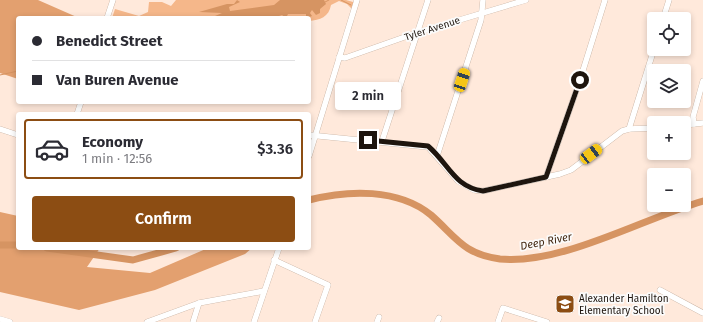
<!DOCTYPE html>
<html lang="en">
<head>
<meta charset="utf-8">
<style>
	body { margin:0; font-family:"Fira Sans",sans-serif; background:#f2f2f3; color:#2b2b33; height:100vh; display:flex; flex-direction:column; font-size:15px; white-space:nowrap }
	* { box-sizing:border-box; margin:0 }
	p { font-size:13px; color:#7c7c81 }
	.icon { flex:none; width:22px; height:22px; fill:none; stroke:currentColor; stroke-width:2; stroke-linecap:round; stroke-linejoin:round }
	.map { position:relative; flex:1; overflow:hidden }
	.side { position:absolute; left:16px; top:112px; width:295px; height:138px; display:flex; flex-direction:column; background:#fff; border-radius:4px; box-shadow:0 2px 6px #0003 }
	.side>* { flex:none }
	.guide { position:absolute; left:16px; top:16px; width:295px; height:88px; border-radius:4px; box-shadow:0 2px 6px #0003; display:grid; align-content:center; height:88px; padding:0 16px; background:#fff }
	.fabs { position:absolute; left:647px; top:12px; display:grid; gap:8px }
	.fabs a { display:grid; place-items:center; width:44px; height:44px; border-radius:4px; background:#fff; box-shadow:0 2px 6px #0003; font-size:20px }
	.end { position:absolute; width:18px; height:18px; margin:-9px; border:5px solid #1e150e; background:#fff; box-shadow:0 0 0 2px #fff }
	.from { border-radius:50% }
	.bubble { position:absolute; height:28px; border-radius:4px; background:#fff; box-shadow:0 2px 6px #0003; font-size:13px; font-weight:600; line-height:28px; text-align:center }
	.car { position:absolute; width:12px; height:24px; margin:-12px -6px; border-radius:5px; box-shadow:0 0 3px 1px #0007; background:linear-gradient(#f5c518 24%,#345 0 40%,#f5c518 0 76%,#345 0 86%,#f5c518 0) }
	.guide b { display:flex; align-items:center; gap:14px; height:38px; font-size:15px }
	.guide b+b { border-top:1px solid #e1e1e2 }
	.guide i { width:10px; height:10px; background:#2b2b33 }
	ul { padding:7px 0 0; list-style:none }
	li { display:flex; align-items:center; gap:12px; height:60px; margin:0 8px 6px; padding:0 8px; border:2px solid transparent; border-radius:4px }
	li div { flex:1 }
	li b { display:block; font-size:15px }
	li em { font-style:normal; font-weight:600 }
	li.on { border-color:#8c4d13 }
	li>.icon { width:36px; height:36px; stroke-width:1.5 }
	.primary-button { display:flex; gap:8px; margin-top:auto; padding:8px 16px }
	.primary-button a { flex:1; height:46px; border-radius:4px; background:#8c4d13; color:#fff; font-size:16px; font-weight:600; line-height:46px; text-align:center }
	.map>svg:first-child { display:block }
	.green { fill:#f5b78a }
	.forest { fill:#e3a06f }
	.water { fill:#d69462 }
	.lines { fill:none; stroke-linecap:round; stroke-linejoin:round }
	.stream { stroke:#d69462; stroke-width:1 }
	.river { stroke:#d69462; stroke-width:7 }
	.minor-casing { stroke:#bea694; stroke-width:6 }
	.minor { stroke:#fff; stroke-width:5.5 }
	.route { stroke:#1e150e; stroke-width:5 }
	.labels { text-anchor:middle; stroke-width:3.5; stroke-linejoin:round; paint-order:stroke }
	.street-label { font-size:10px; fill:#1e150e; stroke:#fbfbfb }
	.poi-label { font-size:10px; fill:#1e150e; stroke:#fbfbfb; text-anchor:start }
	.water-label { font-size:11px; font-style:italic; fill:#432812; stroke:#fbfbfb }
</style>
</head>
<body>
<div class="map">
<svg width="703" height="322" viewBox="0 0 703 322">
	<rect width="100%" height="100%" fill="#ffe9db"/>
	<!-- green -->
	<path class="green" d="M176,0H346L353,2V10L347,4L339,1L331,5C329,17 320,20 309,21V18H112L115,9L139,16L148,12L149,2H162L171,6Z"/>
	<!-- forest -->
	<g class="forest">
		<polygon points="0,0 38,0 79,18 18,18 18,79 0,73"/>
		<polygon points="0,212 18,216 18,248 100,248 87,267 150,273 208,248 252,248 245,254 155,290 79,310 0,292"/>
	</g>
	<!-- water -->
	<polygon class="water" points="237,0 240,2 229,7 230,11 274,5 280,0 324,0 326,4 320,9 320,13 316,15 312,10 310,13 312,16 306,18 306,14 288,14 286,18 282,15 273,18 202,18 215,16 222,13 199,12 227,4 234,4"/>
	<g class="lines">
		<!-- stream -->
		<g class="stream">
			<polyline points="341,0 351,5"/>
			<polyline points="325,2 329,0"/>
			<polyline points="0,75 18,71"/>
		</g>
		<!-- river -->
		<g class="river">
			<path d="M309,200C348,190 398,188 431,215C456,237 463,254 500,259C562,265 644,218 703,201"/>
			<polyline points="0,245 18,245"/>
			<polyline points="47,248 133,260 176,248"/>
		</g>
		<!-- minor casing -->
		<g class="minor-casing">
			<g id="minor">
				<polyline points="107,18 113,0"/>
				<polyline points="663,19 669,0"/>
				<polyline points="339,57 345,58 416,33 526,0"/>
				<polyline points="77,114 81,102"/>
				<polyline points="694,124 693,117 703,81"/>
				<polyline points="684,125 703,123"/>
				<polyline points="0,129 18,135"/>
				<polyline points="629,129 654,49"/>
				<polyline points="309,135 428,147 458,181 474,190 483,191 560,174 571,170 622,131 629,129 654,128"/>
				<polyline points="382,141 428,0"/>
				<polyline points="309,156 357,0"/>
				<polyline points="437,156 481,20 483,0"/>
				<polyline points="546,177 580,80 605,0"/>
				<polyline points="274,260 328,285 315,322"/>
				<polyline points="660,290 703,313"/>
				<polyline points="0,319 10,322"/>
				<polyline points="147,322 199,303 264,291"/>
				<polyline points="193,322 199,303"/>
				<polyline points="254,322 279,248"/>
				<polyline points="377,322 379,317"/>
				<polyline points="437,322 439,318"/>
				<polyline points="498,322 503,308 547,322"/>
			</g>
		</g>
		<!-- minor -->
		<use href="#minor" class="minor"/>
	</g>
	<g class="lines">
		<!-- route -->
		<path class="route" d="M368,140L428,146C449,164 454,187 483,191L546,177L580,80"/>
	</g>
	<!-- icons -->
	<defs>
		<g id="school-square" transform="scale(1)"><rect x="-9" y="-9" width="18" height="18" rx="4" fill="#8c4d13" stroke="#fbfbfb"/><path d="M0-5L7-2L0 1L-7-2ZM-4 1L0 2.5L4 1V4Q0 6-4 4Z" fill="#fff"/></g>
	</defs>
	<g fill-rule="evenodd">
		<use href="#school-square" x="565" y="304"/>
	</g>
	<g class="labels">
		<!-- street labels -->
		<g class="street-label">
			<text transform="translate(432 28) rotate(-18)" y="4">Tyler Avenue</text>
		</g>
		<!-- poi labels -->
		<g class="poi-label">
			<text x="579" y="302">Alexander Hamilton<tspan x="579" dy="12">Elementary School</tspan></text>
		</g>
		<!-- water labels -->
		<g class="water-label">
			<text transform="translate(546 241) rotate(-11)" y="4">Deep River</text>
		</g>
	</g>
</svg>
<div class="fabs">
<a><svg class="icon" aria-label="locate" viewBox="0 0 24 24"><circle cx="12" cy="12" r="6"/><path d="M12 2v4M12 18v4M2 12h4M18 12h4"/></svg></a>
<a><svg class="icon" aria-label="layers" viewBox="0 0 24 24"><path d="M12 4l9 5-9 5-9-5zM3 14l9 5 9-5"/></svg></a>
<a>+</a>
<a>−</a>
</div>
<i class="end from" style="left:580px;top:80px"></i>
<i class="end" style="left:368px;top:140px"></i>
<div class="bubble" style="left:335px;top:82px;width:66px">2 min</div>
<i class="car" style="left:462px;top:80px;rotate:18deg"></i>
<i class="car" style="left:591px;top:154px;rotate:53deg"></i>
<div class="guide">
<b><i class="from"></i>Benedict Street</b>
<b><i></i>Van Buren Avenue</b>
</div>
<section class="side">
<ul>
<li class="on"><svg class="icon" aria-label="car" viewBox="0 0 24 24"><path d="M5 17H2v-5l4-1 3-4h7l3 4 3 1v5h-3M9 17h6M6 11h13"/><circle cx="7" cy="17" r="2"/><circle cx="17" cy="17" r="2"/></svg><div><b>Economy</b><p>1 min · 12:56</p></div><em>$3.36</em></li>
</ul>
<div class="primary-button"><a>Confirm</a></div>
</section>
</div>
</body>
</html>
